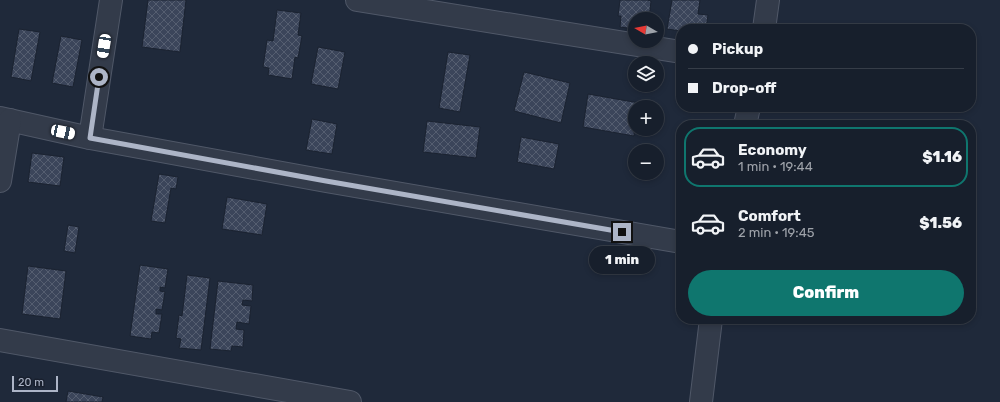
<!DOCTYPE html>
<html lang="en">
<head>
<meta charset="utf-8">
<style>
	body { margin:0; font-family:Rubik,sans-serif; background:#242c38; color:#f1f3f6; height:100vh; display:flex; flex-direction:column; font-size:15px; white-space:nowrap }
	* { box-sizing:border-box; margin:0 }
	p { font-size:13px; color:#9ea2a9 }
	.icon { flex:none; width:22px; height:22px; fill:none; stroke:currentColor; stroke-width:2; stroke-linecap:round; stroke-linejoin:round }
	.map { position:relative; flex:1; overflow:hidden }
	.panel { position:absolute; left:676px; top:120px; width:300px; height:204px; display:flex; flex-direction:column; background:#171f2c; border-radius:16px; box-shadow:0 2px 6px #0003,0 0 0 1px #363d48 }
	.panel>* { flex:none }
	.guide { position:absolute; left:676px; top:24px; width:300px; height:88px; border-radius:16px; box-shadow:0 2px 6px #0003,0 0 0 1px #363d48; display:grid; align-content:center; height:88px; padding:0 12px; background:#171f2c }
	.needle { width:26px; rotate:279deg }
	.tools { position:absolute; left:628px; top:12px; display:grid; gap:8px }
	.tools a { display:grid; place-items:center; width:36px; height:36px; border-radius:50%; background:#171f2c; box-shadow:0 2px 6px #0003,0 0 0 1px #363d48; font-size:20px }
	.scale { position:absolute; left:12px; bottom:10px; width:46px; box-sizing:border-box; padding-left:4px; border:2px solid #adb5c7; border-top:0; font-size:11px; line-height:14px; white-space:nowrap; color:#adb5c7; -webkit-text-stroke:3px #19202e; paint-order:stroke }
	.end { position:absolute; width:18px; height:18px; margin:-9px; border:5px solid #adb5c7; background:#111; box-shadow:0 0 0 2px #111 }
	.from { border-radius:50% }
	.bubble { position:absolute; height:28px; border-radius:14px; background:#171f2c; box-shadow:0 2px 6px #0003,0 0 0 1px #363d48; font-size:13px; font-weight:800; line-height:28px; text-align:center }
	.car { position:absolute; width:12px; height:24px; margin:-12px -6px; border-radius:5px; box-shadow:0 0 3px 1px #0007; background:linear-gradient(#fff 24%,#345 0 40%,#fff 0 76%,#345 0 86%,#fff 0) }
	.guide b { display:flex; align-items:center; gap:14px; height:38px; font-size:15px }
	.guide b+b { border-top:1px solid #363d48 }
	.guide i { width:10px; height:10px; background:#f1f3f6 }
	ul { padding:7px 0 0; list-style:none }
	li { display:flex; align-items:center; gap:12px; height:60px; margin:0 8px 6px; padding:0 4px; border:2px solid transparent; border-radius:16px }
	li div { flex:1 }
	li b { display:block; font-size:15px }
	li em { font-style:normal; font-weight:800 }
	li.active { border-color:#0f766e }
	li>.icon { width:36px; height:36px; stroke-width:1.5 }
	.cta { display:flex; gap:8px; margin-top:auto; padding:8px 12px }
	.cta a { flex:1; height:46px; border-radius:24px; background:#0f766e; color:#fff; font-size:16px; font-weight:800; line-height:46px; text-align:center }
	.map>svg:first-child { display:block }
	.building { fill:url(#building-cross-hatch); stroke:#1a2230 }
	.lines { fill:none; stroke-linecap:round; stroke-linejoin:round }
	.minor-casing { stroke:#505868; stroke-width:24 }
	.minor { stroke:#333b4a; stroke-width:22 }
	.route { stroke:#adb5c7; stroke-width:5 }
</style>
</head>
<body>
<div class="map">
<svg width="1000" height="402" viewBox="0 0 1000 402">
	<defs>
		<pattern id="building-cross-hatch" width="8" height="8" patternUnits="userSpaceOnUse"><rect width="8" height="8" fill="#3b455a"/><path d="M0 0l8 8M0 8l8-8" fill="none" stroke="#555e70"/></pattern>
	</defs>
	<rect width="100%" height="100%" fill="#1f293a"/>
	<!-- building -->
	<g class="building">
		<polygon points="148,0 186,0 180,52 142,47"/>
		<polygon points="620,0 647,0 651,1 649,19 635,19 635,29 620,27 621,16 618,16"/>
		<polygon points="672,0 700,0 698,14 708,15 706,29 681,29 681,31 667,29"/>
		<polygon points="277,10 301,13 298,35 302,36 298,58 295,57 292,79 268,75 269,68 263,67 267,40 273,41"/>
		<polygon points="19,29 40,32 31,81 11,77"/>
		<polygon points="61,36 82,40 73,87 52,83"/>
		<polygon points="318,47 345,52 338,89 311,84"/>
		<polygon points="448,52 470,55 460,112 439,108"/>
		<polygon points="524,72 570,83 561,123 514,111"/>
		<polygon points="588,94 639,103 639,107 635,107 634,136 583,127"/>
		<polygon points="312,119 337,124 332,154 306,150"/>
		<polygon points="427,121 480,127 476,158 423,152"/>
		<polygon points="521,137 559,144 554,169 517,162"/>
		<polygon points="32,153 64,157 60,186 28,182"/>
		<polygon points="159,174 178,177 176,189 171,188 165,223 151,221"/>
		<polygon points="227,197 267,204 262,235 222,229"/>
		<polygon points="68,225 79,227 75,253 64,251"/>
		<polygon points="140,265 168,269 165,288 160,287 160,291 165,292 162,310 156,309 156,314 162,314 159,333 152,332 151,339 130,336"/>
		<polygon points="28,266 66,271 60,319 22,314"/>
		<polygon points="187,275 210,278 201,350 179,348 181,339 176,338 179,315 182,316"/>
		<polygon points="218,281 253,285 252,301 243,300 242,305 251,306 249,324 237,322 236,329 244,330 243,347 232,346 231,351 210,349"/>
		<polygon points="68,391 103,397 102,402 66,402"/>
	</g>
	<g class="lines">
		<!-- minor casing -->
		<g class="minor-casing">
			<g id="minor">
				<polyline points="357,0 681,52"/>
				<polyline points="764,29 768,0"/>
				<polyline points="0,118 90,138 326,181 681,242"/>
				<polyline points="745,125 749,107"/>
				<polyline points="90,138 111,0"/>
				<polyline points="0,181 10,120"/>
				<polyline points="0,340 350,402"/>
				<polyline points="701,402 711,319"/>
			</g>
		</g>
		<!-- minor -->
		<use href="#minor" class="minor"/>
	</g>
	<g class="lines">
		<!-- route -->
		<polyline class="route" points="99,77 90,138 326,181 622,232"/>
	</g>
</svg>
<div class="tools">
<a><svg class="needle" viewBox="-14 -14 28 28"><path d="M0-13l5 13h-10z" fill="#e53935"/><path d="M0 13l5-13h-10z" fill="#9ea2a9"/></svg></a>
<a><svg class="icon" aria-label="layers" viewBox="0 0 24 24"><path d="M12 4l9 5-9 5-9-5zM3 14l9 5 9-5"/></svg></a>
<a>+</a>
<a>−</a>
</div>
<div class="scale">20 m</div>
<i class="end from" style="left:99px;top:77px"></i>
<i class="end" style="left:622px;top:232px"></i>
<div class="bubble" style="left:589px;top:246px;width:66px">1 min</div>
<i class="car" style="left:104px;top:46px;rotate:189deg"></i>
<i class="car" style="left:63px;top:132px;rotate:102deg"></i>
<div class="guide">
<b><i class="from"></i>Pickup</b>
<b><i></i>Drop-off</b>
</div>
<section class="panel">
<ul>
<li class="active"><svg class="icon" aria-label="car" viewBox="0 0 24 24"><path d="M5 17H2v-5l4-1 3-4h7l3 4 3 1v5h-3M9 17h6M6 11h13"/><circle cx="7" cy="17" r="2"/><circle cx="17" cy="17" r="2"/></svg><div><b>Economy</b><p>1 min · 19:44</p></div><em>$1.16</em></li>
<li><svg class="icon" aria-label="car" viewBox="0 0 24 24"><path d="M5 17H2v-5l4-1 3-4h7l3 4 3 1v5h-3M9 17h6M6 11h13"/><circle cx="7" cy="17" r="2"/><circle cx="17" cy="17" r="2"/></svg><div><b>Comfort</b><p>2 min · 19:45</p></div><em>$1.56</em></li>
</ul>
<div class="cta"><a>Confirm</a></div>
</section>
</div>
</body>
</html>
